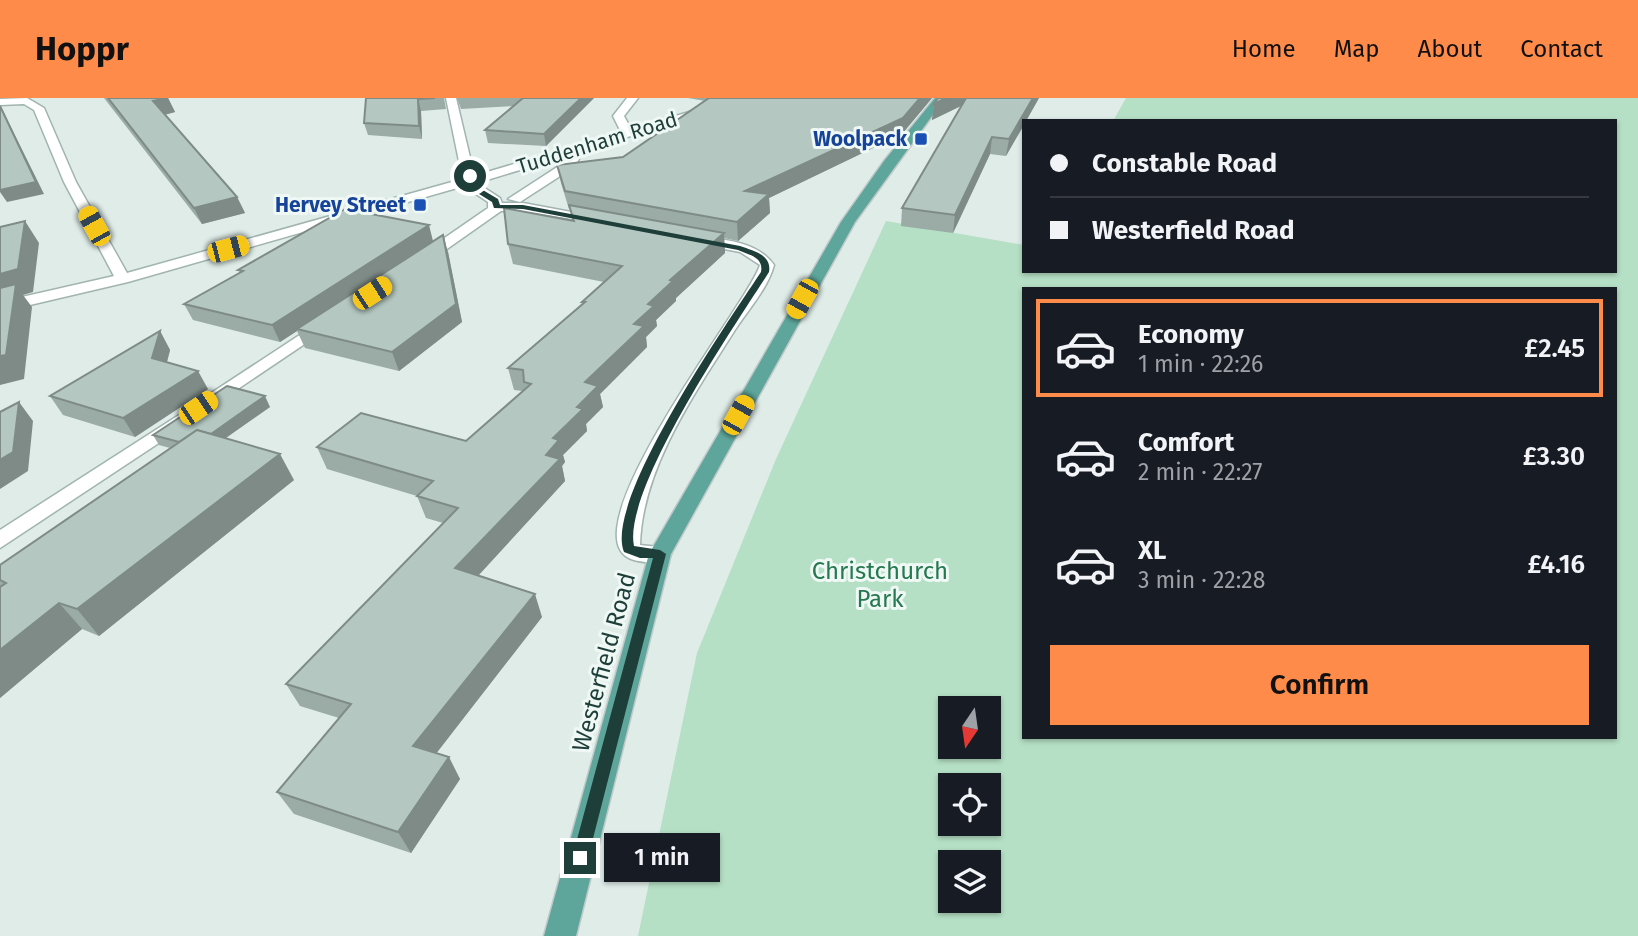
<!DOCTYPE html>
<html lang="en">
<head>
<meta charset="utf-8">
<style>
	body { margin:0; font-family:"Fira Sans",sans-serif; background:#242831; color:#f1f3f6; height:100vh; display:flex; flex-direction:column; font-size:26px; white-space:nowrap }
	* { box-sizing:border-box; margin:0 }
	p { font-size:23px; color:#9ea1a6 }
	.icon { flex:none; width:38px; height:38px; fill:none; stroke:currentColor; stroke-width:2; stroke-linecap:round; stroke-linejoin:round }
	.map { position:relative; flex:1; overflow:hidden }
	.sheet { position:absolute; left:1022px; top:189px; width:595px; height:452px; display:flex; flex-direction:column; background:#171b24; border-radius:0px; box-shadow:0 2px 5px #0004 }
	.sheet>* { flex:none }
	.guide { position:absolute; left:1022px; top:21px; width:595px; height:154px; border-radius:0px; box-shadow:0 2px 5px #0004; display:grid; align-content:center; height:154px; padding:0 28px; background:#171b24 }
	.needle { width:46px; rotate:193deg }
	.tools { position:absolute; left:938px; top:598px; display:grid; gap:14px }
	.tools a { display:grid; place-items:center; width:63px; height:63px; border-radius:0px; background:#171b24; box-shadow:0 2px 5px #0004; font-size:35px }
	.end { position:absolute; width:32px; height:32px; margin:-16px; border:9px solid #1e3e39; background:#fff; box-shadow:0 0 0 4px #fff }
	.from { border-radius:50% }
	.bubble { position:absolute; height:49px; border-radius:0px; background:#171b24; box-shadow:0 2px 5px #0004; font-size:23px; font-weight:600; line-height:49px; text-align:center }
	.car { position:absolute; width:21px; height:42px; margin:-21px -10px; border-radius:9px; box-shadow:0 0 5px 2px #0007; background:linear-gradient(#f5c518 24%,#345 0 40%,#f5c518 0 76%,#345 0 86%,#f5c518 0) }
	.guide b { display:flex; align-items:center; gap:24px; height:66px; font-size:26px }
	.guide b+b { border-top:2px solid #363941 }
	.guide i { width:18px; height:18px; background:#f1f3f6 }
	ul { padding:12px 0 0; list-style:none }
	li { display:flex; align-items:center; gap:21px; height:98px; margin:0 14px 10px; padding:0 14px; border:4px solid transparent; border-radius:0px }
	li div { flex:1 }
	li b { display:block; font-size:26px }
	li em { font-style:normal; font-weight:600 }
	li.active { border-color:#ff8b4a }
	li>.icon { width:63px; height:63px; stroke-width:1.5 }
	.primary-button { display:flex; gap:14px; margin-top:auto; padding:14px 28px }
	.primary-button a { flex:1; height:80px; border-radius:0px; background:#ff8b4a; color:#111; font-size:28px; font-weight:600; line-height:80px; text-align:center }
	header { display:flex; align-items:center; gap:42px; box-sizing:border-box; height:98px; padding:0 35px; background:#ff8b4a; color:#111 }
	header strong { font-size:33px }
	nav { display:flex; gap:38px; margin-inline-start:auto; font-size:24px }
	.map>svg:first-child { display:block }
	.green { fill:#b5e0c5; fill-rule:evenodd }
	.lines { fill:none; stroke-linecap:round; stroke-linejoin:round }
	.minor-casing { stroke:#a1b4b0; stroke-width:3 }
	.major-casing { stroke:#c0c9c8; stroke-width:3 }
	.minor { fill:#fff; fill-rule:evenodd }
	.major { fill:#5ea69c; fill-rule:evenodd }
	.wall { fill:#9baba6 }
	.shaded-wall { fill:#7e8b87 }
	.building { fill:#b4c7c1; stroke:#7e8b87; stroke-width:2 }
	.route { fill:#1e3e39 }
	.transit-dot { fill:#1a4fb4; stroke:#eff8f5; stroke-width:2.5 }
	.labels { text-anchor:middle; stroke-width:6; stroke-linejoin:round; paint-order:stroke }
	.far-transit-label { font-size:21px; font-weight:bold; fill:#164399; stroke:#eff8f5; text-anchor:end }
	.far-street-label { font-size:21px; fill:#1e3e39; stroke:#eff8f5 }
	.park-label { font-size:24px; fill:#24794f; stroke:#eff8f5 }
	.street-label { font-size:24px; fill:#1e3e39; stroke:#eff8f5 }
</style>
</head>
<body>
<header>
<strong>Hoppr</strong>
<nav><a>Home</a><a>Map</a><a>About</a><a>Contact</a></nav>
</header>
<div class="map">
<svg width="1638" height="838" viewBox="0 0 1638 838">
	<rect width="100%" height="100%" fill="#dfece8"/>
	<!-- green -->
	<path class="green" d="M1126,0H1638V838H638L697,555L776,361L886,123L1024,147V173H1615V23H1113ZM1024,191H1615V639H1024ZM950,611H989V649H950ZM950,688H989V726H950ZM950,765H989V803H950Z"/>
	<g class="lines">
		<!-- minor casing -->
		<g class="minor-casing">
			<g id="minor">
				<polygon points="27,0 44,10 76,84 127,175 466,80 461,73 446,0 456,0 473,72 477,77 621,34 613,18 627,0 638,0 624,18 631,31 737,0 753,0 576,55 579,61 574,69 520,104 508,101 565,64 566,58 477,85 500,100 502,105 523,105 598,119 603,120 603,126 523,113 501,113 427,165 417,165 417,159 488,110 488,104 464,88 128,184 0,214 0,204 114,178 64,84 34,12 24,6 0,7 0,1"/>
				<path d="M698,138C725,142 757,143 774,167C768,190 748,212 735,232C695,295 642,370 640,447L668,450L671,456L668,462C656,465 642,465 631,461C565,435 749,204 760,167L740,154L693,145V139Z"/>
				<polygon points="324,221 332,226 330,229 211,309 205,310 196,305"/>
				<polygon points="179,317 188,323 186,327 0,450 0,432"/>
			</g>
		</g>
		<!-- major casing -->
		<g class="major-casing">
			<polygon id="major" points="935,0 945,0 855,124 671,456 576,838 544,838 649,456 841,124 884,63"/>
		</g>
		<!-- minor -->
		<use href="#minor" class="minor"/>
		<!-- major -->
		<use href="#major" class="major"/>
	</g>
	<!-- wall -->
	<g class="wall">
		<polygon points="104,0 168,0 175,14 164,17 237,99 245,115 202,126"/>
		<polygon points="366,0 444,0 446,11 421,13 422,41 368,37 364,25"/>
		<polygon points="457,0 594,0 546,48 488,45 485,32 514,8 461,11"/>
		<polygon points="688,0 932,0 902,36 769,100 770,115 738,143 724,140 725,155 676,200 676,203 656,222 657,228 646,239 647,249 600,296 603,309 586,326 587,333 563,357 565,364 562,368 565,383 478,478 542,519 436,655 460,681 411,755 294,716 277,694 339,620 300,608 286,586 443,425 426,420 417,398 327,371 317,349 466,343 523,293 514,292 508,270 583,206 582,204 604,184 513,166 508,146 572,122 570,111 569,111 561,85 557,67 623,59 705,3"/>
		<polygon points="938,0 1039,0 1026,23 1024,23 1006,58 990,56 953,135 901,128 902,110 961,8 932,22 934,6"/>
		<polygon points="433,143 390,171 448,154 462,224 399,273 305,250 297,233 280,244 193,222 184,206 240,174 238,172"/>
		<polygon points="160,233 170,252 167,264 208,291 135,339 63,317 50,298"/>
		<polygon points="270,309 225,340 294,382 99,538 82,531 0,600 0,467 170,350 159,347 153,337"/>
	</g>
	<!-- shaded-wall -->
	<g class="shaded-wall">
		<polygon points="168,0 175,14 160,18 153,3"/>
		<polygon points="581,0 594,0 546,48 544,36"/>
		<polygon points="920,0 932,0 902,36 769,100 770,115 738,143 737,124 745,93"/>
		<polygon points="946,0 972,0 971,3 932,22 934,6"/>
		<polygon points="1033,0 1039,0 1026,23 1024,23 1024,27 1006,58 1009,41"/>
		<polygon points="418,1 421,13 422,41 419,28"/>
		<polygon points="0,7 44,96 7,104 0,94"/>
		<polygon points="992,39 990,56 953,135 955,117"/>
		<polygon points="237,99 245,115 202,126 194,110"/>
		<polygon points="25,123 39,145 33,194 23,197 32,209 24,281 0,287 0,176"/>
		<polygon points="429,127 433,143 298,232 297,231 297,233 280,244 272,227"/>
		<polygon points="724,135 725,155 676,200 676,203 656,222 657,228 646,239 647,249 600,296 603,309 586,326 587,333 563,357 565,364 562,368 565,383 464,493 455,470 546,357 553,340 577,309 585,284 634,226 648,206 670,182"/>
		<polygon points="443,137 448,154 462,224 399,273 392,254"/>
		<polygon points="160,233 170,252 163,279 152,260"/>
		<polygon points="198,273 208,291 135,339 123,320"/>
		<polygon points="265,298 270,309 199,359 193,349"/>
		<polygon points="19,304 33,323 28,373 0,391 0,362"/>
		<polygon points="280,356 294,382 99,538 77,511"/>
		<polygon points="535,496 542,519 425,670 413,648"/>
		<polygon points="59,505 82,531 0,600 0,552"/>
		<polygon points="449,659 460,681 411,755 398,734"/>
	</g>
	<!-- building -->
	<g class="building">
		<polygon points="108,0 168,0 153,3 237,99 194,110"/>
		<polygon points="366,0 435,0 418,1 419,28 364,25"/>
		<polygon points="523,0 581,0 544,36 485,32"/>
		<polygon points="709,0 920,0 903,20 745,93 769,96 737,124 565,93 557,67 623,59"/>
		<polygon points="938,0 946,0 934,6"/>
		<polygon points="966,0 1033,0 1009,41 992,39 955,117 902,110"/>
		<polygon points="0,8 36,84 0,92"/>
		<polygon points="569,107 724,135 670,182 673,183 648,206 654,208 634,226 644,228 585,284 598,288 577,309 583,311 553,340 559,342 546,357 560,361 455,470 535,496 413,648 449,659 398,734 277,694 351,606 286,586 458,410 417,398 433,383 317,349 361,315 466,343 531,286 524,284 523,272 508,270 585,204 582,204 622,168 508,146 504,110 574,123"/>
		<polygon points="345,111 429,127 272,227 184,206 243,173 238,172"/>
		<polygon points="25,123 18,171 0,176 0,129"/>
		<polygon points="443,137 456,206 392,254 297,231"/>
		<polygon points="16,186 6,257 0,258 0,190"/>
		<polygon points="160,233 152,260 198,273 123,320 50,298"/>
		<polygon points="227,288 265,298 211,336 197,332 179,344 153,337"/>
		<polygon points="19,304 13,354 0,362 0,314"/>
		<polygon points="197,332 280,356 77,511 59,505 0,552 0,489 6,485 0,482 0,467"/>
	</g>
	<!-- route -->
	<path class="route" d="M470,76L479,82L471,85L498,101L500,107H523L740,148C754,153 772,157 769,174C736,226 622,392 634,448L660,452L666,456L588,760L580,768L572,760L653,460H640L624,454C603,403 730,221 761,174C764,159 749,157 738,152L523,111L494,110L492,104L463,86Z"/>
	<!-- markers -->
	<g class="transit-dot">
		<rect x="914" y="34" width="14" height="14" rx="3.5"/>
		<rect x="413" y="100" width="14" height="14" rx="3.5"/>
	</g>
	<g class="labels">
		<!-- far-transit labels -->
		<g class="far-transit-label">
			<text x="907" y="48">Woolpack</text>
			<text x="406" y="114">Hervey Street</text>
		</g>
		<!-- far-street labels -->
		<g class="far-street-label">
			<text transform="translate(597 45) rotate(-17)" y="7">Tuddenham Road</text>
		</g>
		<!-- park labels -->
		<g class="park-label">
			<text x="880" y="481">Christchurch<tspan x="880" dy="28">Park</tspan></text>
		</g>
		<!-- street labels -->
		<g class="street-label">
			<text transform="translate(604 564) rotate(-75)" y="8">Westerfield Road</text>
		</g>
	</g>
</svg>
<div class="tools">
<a><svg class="needle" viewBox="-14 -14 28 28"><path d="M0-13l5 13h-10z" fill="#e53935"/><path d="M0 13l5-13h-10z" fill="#9ea1a6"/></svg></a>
<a><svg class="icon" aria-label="locate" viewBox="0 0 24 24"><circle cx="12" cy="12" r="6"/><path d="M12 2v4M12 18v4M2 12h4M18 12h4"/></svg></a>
<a><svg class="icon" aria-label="layers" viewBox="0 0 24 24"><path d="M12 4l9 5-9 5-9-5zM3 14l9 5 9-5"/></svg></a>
</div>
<i class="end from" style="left:470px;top:78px"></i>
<i class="end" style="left:580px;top:760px"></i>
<div class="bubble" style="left:604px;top:735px;width:116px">1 min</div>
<i class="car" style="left:94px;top:128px;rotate:331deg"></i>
<i class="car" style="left:228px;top:151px;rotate:75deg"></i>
<i class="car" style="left:372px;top:195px;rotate:57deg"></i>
<i class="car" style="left:802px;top:201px;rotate:209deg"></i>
<i class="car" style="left:198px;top:310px;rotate:56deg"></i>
<i class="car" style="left:738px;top:317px;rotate:29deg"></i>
<div class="guide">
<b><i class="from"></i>Constable Road</b>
<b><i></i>Westerfield Road</b>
</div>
<section class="sheet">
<ul>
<li class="active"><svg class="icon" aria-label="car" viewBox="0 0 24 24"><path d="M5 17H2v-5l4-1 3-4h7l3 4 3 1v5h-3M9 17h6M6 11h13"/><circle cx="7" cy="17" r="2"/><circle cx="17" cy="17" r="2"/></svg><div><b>Economy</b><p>1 min · 22:26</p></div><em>£2.45</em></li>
<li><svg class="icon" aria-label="car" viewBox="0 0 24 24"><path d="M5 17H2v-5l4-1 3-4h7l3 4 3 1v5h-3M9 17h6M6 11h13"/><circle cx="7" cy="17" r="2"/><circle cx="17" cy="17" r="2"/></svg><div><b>Comfort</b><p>2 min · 22:27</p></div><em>£3.30</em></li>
<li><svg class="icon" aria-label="car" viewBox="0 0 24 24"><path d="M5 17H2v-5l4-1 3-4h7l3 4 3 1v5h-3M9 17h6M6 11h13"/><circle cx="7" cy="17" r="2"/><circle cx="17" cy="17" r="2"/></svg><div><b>XL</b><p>3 min · 22:28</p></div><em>£4.16</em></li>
</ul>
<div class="primary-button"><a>Confirm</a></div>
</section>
</div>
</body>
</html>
